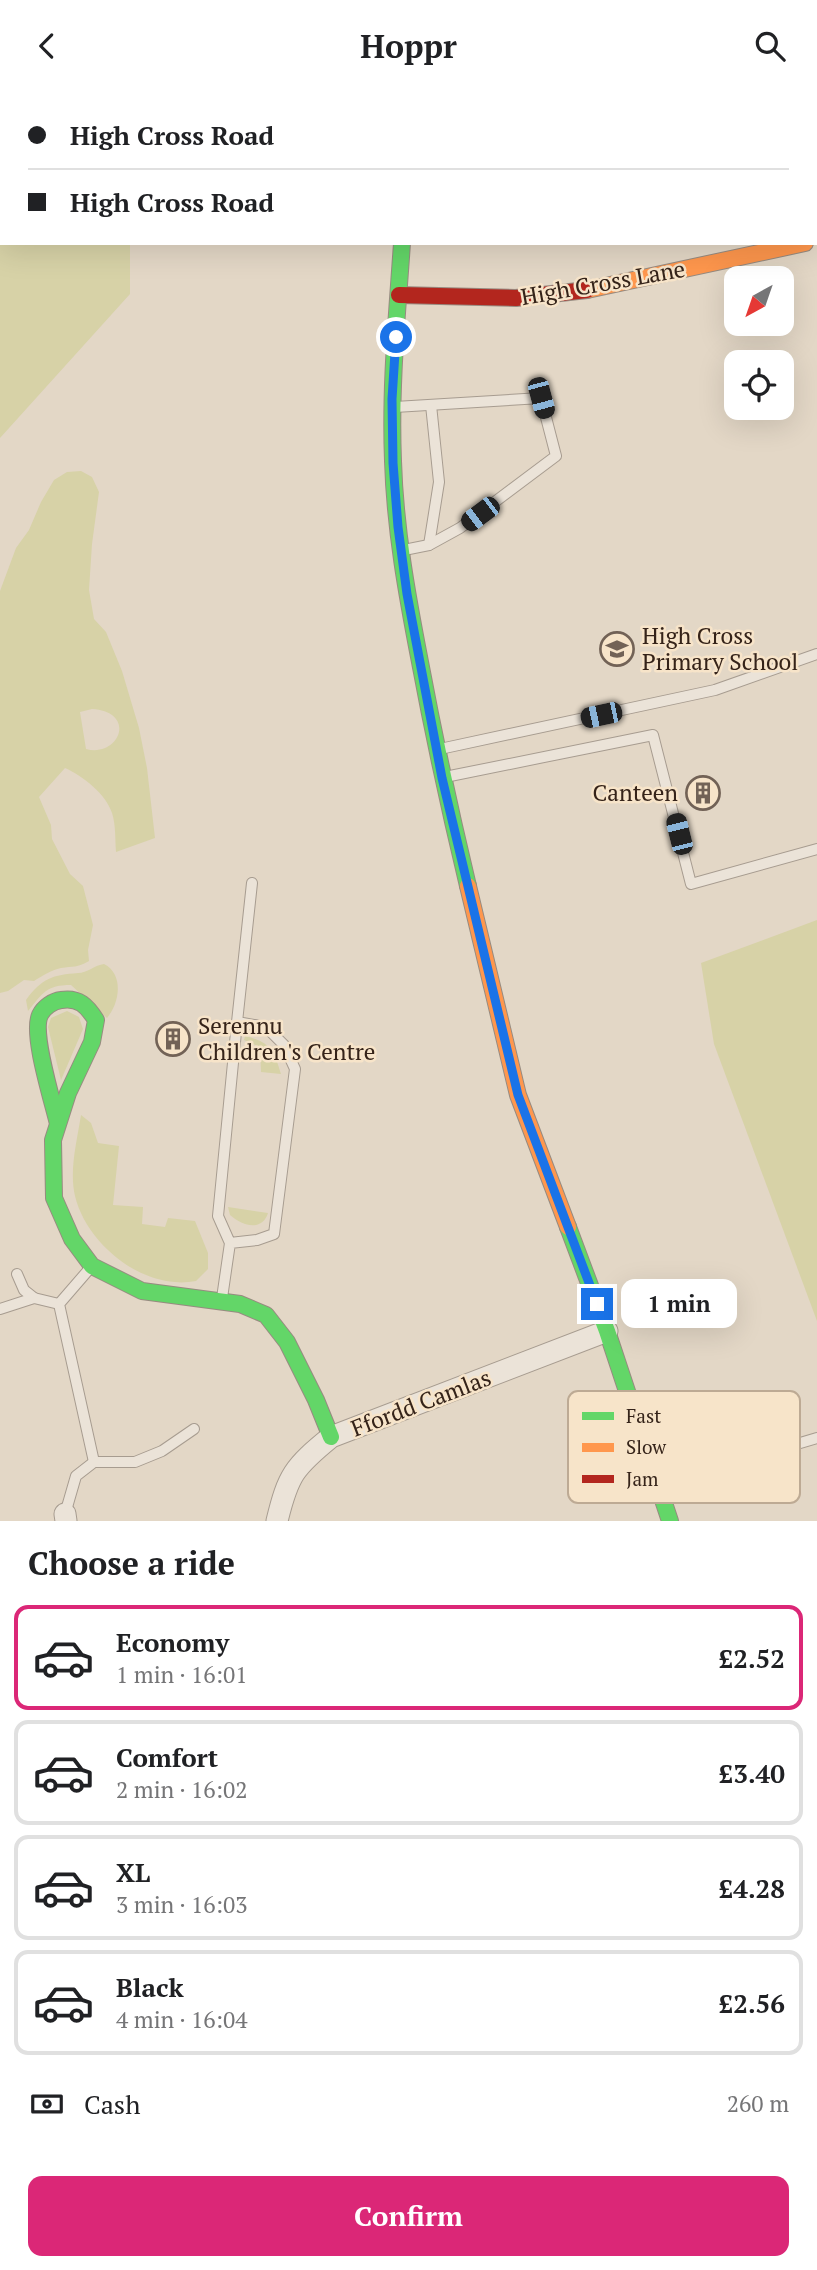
<!DOCTYPE html>
<html lang="en">
<head>
<meta charset="utf-8">
<style>
	body { margin:0; font-family:"PT Serif",serif; background:#f2f2f2; color:#202124; height:100vh; display:flex; flex-direction:column; font-size:26px; white-space:nowrap }
	* { box-sizing:border-box; margin:0 }
	p { font-size:23px; color:#757577 }
	.icon { flex:none; width:38px; height:38px; fill:none; stroke:currentColor; stroke-width:2; stroke-linecap:round; stroke-linejoin:round }
	.map { position:relative; height:1430px; overflow:hidden }
	.drawer { display:flex; flex-direction:column; background:#fff; flex:1 }
	.drawer>* { flex:none }
	.banner { position:absolute; left:0px; top:0px; width:817px; height:154px; box-shadow:0 7px 28px #0002; display:grid; align-content:center; height:154px; padding:0 28px; background:#fff }
	.needle { width:46px; rotate:220deg }
	.fabs { position:absolute; left:724px; top:175px; display:grid; gap:14px }
	.fabs a { display:grid; place-items:center; width:70px; height:70px; border-radius:14px; background:#fff; box-shadow:0 7px 28px #0002; font-size:35px }
	.end { position:absolute; width:32px; height:32px; margin:-16px; border:9px solid #1a73e8; background:#fff; box-shadow:0 0 0 4px #fff }
	.from { border-radius:50% }
	.bubble { position:absolute; height:49px; border-radius:14px; background:#fff; box-shadow:0 7px 28px #0002; font-size:23px; font-weight:600; line-height:49px; text-align:center }
	.car { position:absolute; width:21px; height:42px; margin:-21px -10px; border-radius:9px; box-shadow:0 0 5px 2px #0007; background:linear-gradient(#222 24%,#8ab4d8 0 40%,#222 0 76%,#8ab4d8 0 86%,#222 0) }
	.banner b { display:flex; align-items:center; gap:24px; height:66px; font-size:26px }
	.banner b+b { border-top:2px solid #e0e0e0 }
	.banner i { width:18px; height:18px; background:#202124 }
	ul { padding:0; list-style:none }
	li { display:flex; align-items:center; gap:21px; height:105px; margin:0 14px 10px; padding:0 14px; border:4px solid #e0e0e0; border-radius:14px }
	li div { flex:1 }
	li b { display:block; font-size:26px }
	li em { font-style:normal; font-weight:600 }
	li.selected { border-color:#db2777 }
	li>.icon { width:63px; height:63px; stroke-width:1.5 }
	h2 { padding:0 28px; font-size:32px; line-height:84px }
	.pay { display:flex; align-items:center; gap:18px; height:77px; padding:0 28px; font-size:26px }
	.pay p { margin-inline-start:auto }
	.cta { display:flex; gap:14px; margin-top:auto; padding:14px 28px }
	.cta a { flex:1; height:80px; border-radius:14px; background:#db2777; color:#fff; font-size:28px; font-weight:600; line-height:80px; text-align:center }
	header { display:flex; justify-content:space-between; align-items:center; height:91px; padding:0 28px; background:#fff; font-size:32px; font-weight:600 }
	.map>svg:first-child { display:block }
	.green { fill:#d7d2a7; fill-rule:evenodd }
	.lines { fill:none; stroke-linecap:round; stroke-linejoin:round }
	.lane-casing { stroke:#a79c90; stroke-width:12 }
	.street-casing { stroke:#a79c90; stroke-width:23 }
	.fast-casing { stroke:#978b80; stroke-width:18 }
	.slow-casing { stroke:#978b80; stroke-width:18 }
	.jam-casing { stroke:#978b80; stroke-width:18 }
	.lane { stroke:#ebe3d8; stroke-width:10 }
	.street { stroke:#ebe3d8; stroke-width:21 }
	.fast { stroke:#63d668; stroke-width:16 }
	.slow { stroke:#ff974d; stroke-width:16 }
	.jam { stroke:#b3261e; stroke-width:16 }
	.route { stroke:#1a73e8; stroke-width:9 }
	.labels { text-anchor:middle; stroke-width:5; stroke-linejoin:round; paint-order:stroke }
	.street-label { font-size:23px; fill:#352319; stroke:#f7e4c9 }
	.poi-label { font-size:23px; fill:#352319; stroke:#f7e4c9; text-anchor:start }
	.key { fill:#f7e4c9; stroke:#bdaa94; stroke-width:2 }
	.key-label { font-size:19px; fill:#352319 }
</style>
</head>
<body>
<header><svg class="icon" aria-label="back" viewBox="0 0 24 24"><path d="M15 5l-7 7 7 7"/></svg>Hoppr<svg class="icon" aria-label="search" viewBox="0 0 24 24"><circle cx="10" cy="10" r="6"/><path d="M15 15l6 6"/></svg></header>
<div class="map">
<svg width="817" height="1430" viewBox="0 0 817 1430">
	<rect width="100%" height="100%" fill="#e3d7c6"/>
	<!-- green -->
	<g class="green">
		<polygon points="0,0 134,0 134,2 2,2 2,152 130,152 130,203 0,347"/>
		<path d="M81,380L92,386L99,401L92,453L89,499L94,528L106,541L122,580L139,637L147,677L155,747L116,761C115,749 116,734 112,722C106,703 83,685 65,677L39,706L51,734L52,748L70,783L83,795L93,834L88,859L89,870C77,877 73,875 61,877C51,879 42,885 34,890L24,889L8,900L0,902V500L16,457L29,439L41,411L54,389L67,381ZM92,618C138,621 119,667 86,658L80,621Z"/>
		<polygon points="817,829 817,1230 714,953 701,872"/>
		<path d="M104,873C124,883 120,912 107,927L71,894C46,894 43,902 28,920L26,909C42,887 53,884 78,882C87,882 95,874 104,873Z"/>
		<polygon points="67,920 79,926 83,938 61,989 48,936 51,927"/>
		<path d="M245,945C270,951 274,959 281,983L261,981L260,956L244,949Z"/>
		<path d="M81,1024L91,1032L98,1052L119,1055L113,1114L143,1116L142,1133L165,1136L168,1127L195,1130L208,1162V1178L196,1190C189,1191 182,1192 175,1191C130,1188 85,1147 75,1105C69,1079 77,1050 81,1024Z"/>
		<path d="M228,1116L268,1122C262,1141 242,1135 230,1124Z"/>
	</g>
	<g class="lines">
		<!-- lane casing -->
		<g class="lane-casing">
			<g id="lane">
				<polyline points="395,316 541,307 556,365 460,437 429,454 404,459"/>
				<polyline points="429,454 439,391 431,314"/>
				<polyline points="440,658 715,599 817,563"/>
				<polyline points="445,686 653,644 691,793 817,758"/>
				<polyline points="237,931 252,792"/>
				<polyline points="91,1176 59,1213 94,1371"/>
				<polyline points="17,1183 24,1199 34,1207"/>
				<polyline points="222,1207 230,1152 218,1125 237,931 266,936 284,954 295,978 274,1143 257,1149 230,1152"/>
				<polyline points="0,1218 34,1207 59,1213"/>
				<polyline points="659,1394 817,1347"/>
				<polyline points="65,1423 76,1385 94,1371 135,1371 162,1360 194,1338"/>
			</g>
		</g>
		<!-- street casing -->
		<g class="street-casing">
			<g id="street">
				<polyline points="65,1423 66,1430"/>
				<path d="M277,1430C288,1384 294,1376 331,1346L607,1240"/>
			</g>
		</g>
		<!-- fast casing -->
		<g class="fast-casing">
			<g id="fast">
				<polyline points="414,0 414,2"/>
				<path d="M402,152C397,225 390,297 393,370C395,438 407,504 420,571C434,646 450,720 468,795"/>
				<path d="M58,1033C53,1011 31,943 40,924C44,916 53,910 61,909C79,906 87,915 96,929L92,951L68,1002L53,1049L54,1107L72,1148L92,1175L142,1200L240,1213L266,1224L287,1251L316,1309L331,1346"/>
				<polyline points="568,1136 607,1240 670,1430"/>
			</g>
		</g>
		<!-- slow casing -->
		<g class="slow-casing">
			<g id="slow">
				<polyline points="587,199 805,152"/>
				<polyline points="468,795 518,1004 568,1136"/>
			</g>
		</g>
		<!-- jam casing -->
		<g class="jam-casing">
			<polyline id="jam" points="399,204 516,207 587,199"/>
		</g>
		<!-- lane -->
		<use href="#lane" class="lane"/>
		<!-- street -->
		<use href="#street" class="street"/>
		<!-- fast -->
		<use href="#fast" class="fast"/>
		<!-- slow -->
		<use href="#slow" class="slow"/>
		<!-- jam -->
		<use href="#jam" class="jam"/>
	</g>
	<g class="lines">
		<!-- route -->
		<polyline class="route" points="396,246 392,308 393,372 398,436 407,503 442,687 518,1004 597,1213"/>
	</g>
	<!-- icons -->
	<defs>
		<g id="school-ring" transform="scale(1.75)"><circle r="9.5" fill="#f7e4c9" stroke="#726256" stroke-width="1.5"/><path d="M0-5L7-2L0 1L-7-2ZM-4 1L0 2.5L4 1V4Q0 6-4 4Z" fill="#726256"/></g>
		<g id="building-ring" transform="scale(1.75)"><circle r="9.5" fill="#f7e4c9" stroke="#726256" stroke-width="1.5"/><path d="M-4-6H4V6H1V3H-1V6H-4ZM-2.5-4.3h1.7v1.8h-1.7ZM.8-4.3h1.7v1.8H.8ZM-2.5-1h1.7V.8h-1.7ZM.8-1h1.7V.8H.8Z" fill="#726256"/></g>
	</defs>
	<g fill-rule="evenodd">
		<use href="#school-ring" x="617" y="558"/>
		<use href="#building-ring" x="703" y="702"/>
		<use href="#building-ring" x="173" y="948"/>
	</g>
	<g class="labels">
		<!-- street labels -->
		<g class="street-label">
			<text transform="translate(603 192) rotate(-10)" y="8">High Cross Lane</text>
			<text transform="translate(421 1312) rotate(-21)" y="8">Ffordd Camlas</text>
		</g>
		<!-- poi labels -->
		<g class="poi-label">
			<text x="642" y="553">High Cross<tspan x="642" dy="26">Primary School</tspan></text>
			<text x="678" y="710" text-anchor="end">Canteen</text>
			<text x="198" y="943">Serennu<tspan x="198" dy="26">Children's Centre</tspan></text>
		</g>
	</g>
	<!-- legend -->
	<rect x="568" y="1300" width="232" height="112" rx="10" class="key"/>
	<rect x="582" y="1321" width="32" height="8" fill="#63d668"/>
	<rect x="582" y="1352" width="32" height="9" fill="#ff974d"/>
	<rect x="582" y="1384" width="32" height="8" fill="#b3261e"/>
	<g class="key-label">
		<text x="626" y="1332">Fast</text>
		<text x="626" y="1363">Slow</text>
		<text x="626" y="1395">Jam</text>
	</g>
</svg>
<div class="fabs">
<a><svg class="needle" viewBox="-14 -14 28 28"><path d="M0-13l5 13h-10z" fill="#e53935"/><path d="M0 13l5-13h-10z" fill="#757577"/></svg></a>
<a><svg class="icon" aria-label="locate" viewBox="0 0 24 24"><circle cx="12" cy="12" r="6"/><path d="M12 2v4M12 18v4M2 12h4M18 12h4"/></svg></a>
</div>
<i class="end from" style="left:396px;top:246px"></i>
<i class="end" style="left:597px;top:1213px"></i>
<div class="bubble" style="left:621px;top:1188px;width:116px">1 min</div>
<i class="car" style="left:541px;top:307px;rotate:165deg"></i>
<i class="car" style="left:480px;top:423px;rotate:233deg"></i>
<i class="car" style="left:601px;top:624px;rotate:258deg"></i>
<i class="car" style="left:679px;top:743px;rotate:346deg"></i>
<div class="banner">
<b><i class="from"></i>High Cross Road</b>
<b><i></i>High Cross Road</b>
</div>
</div>
<section class="drawer">
<h2>Choose a ride</h2>
<ul>
<li class="selected"><svg class="icon" aria-label="car" viewBox="0 0 24 24"><path d="M5 17H2v-5l4-1 3-4h7l3 4 3 1v5h-3M9 17h6M6 11h13"/><circle cx="7" cy="17" r="2"/><circle cx="17" cy="17" r="2"/></svg><div><b>Economy</b><p>1 min · 16:01</p></div><em>£2.52</em></li>
<li><svg class="icon" aria-label="car" viewBox="0 0 24 24"><path d="M5 17H2v-5l4-1 3-4h7l3 4 3 1v5h-3M9 17h6M6 11h13"/><circle cx="7" cy="17" r="2"/><circle cx="17" cy="17" r="2"/></svg><div><b>Comfort</b><p>2 min · 16:02</p></div><em>£3.40</em></li>
<li><svg class="icon" aria-label="car" viewBox="0 0 24 24"><path d="M5 17H2v-5l4-1 3-4h7l3 4 3 1v5h-3M9 17h6M6 11h13"/><circle cx="7" cy="17" r="2"/><circle cx="17" cy="17" r="2"/></svg><div><b>XL</b><p>3 min · 16:03</p></div><em>£4.28</em></li>
<li><svg class="icon" aria-label="car" viewBox="0 0 24 24"><path d="M5 17H2v-5l4-1 3-4h7l3 4 3 1v5h-3M9 17h6M6 11h13"/><circle cx="7" cy="17" r="2"/><circle cx="17" cy="17" r="2"/></svg><div><b>Black</b><p>4 min · 16:04</p></div><em>£2.56</em></li>
</ul>
<div class="pay"><svg class="icon" aria-label="cash" viewBox="0 0 24 24"><path d="M3 7h18v10H3z"/><circle cx="12" cy="12" r="2"/></svg>Cash<p>260 m</p></div>
<div class="cta"><a>Confirm</a></div>
</section>
</body>
</html>
